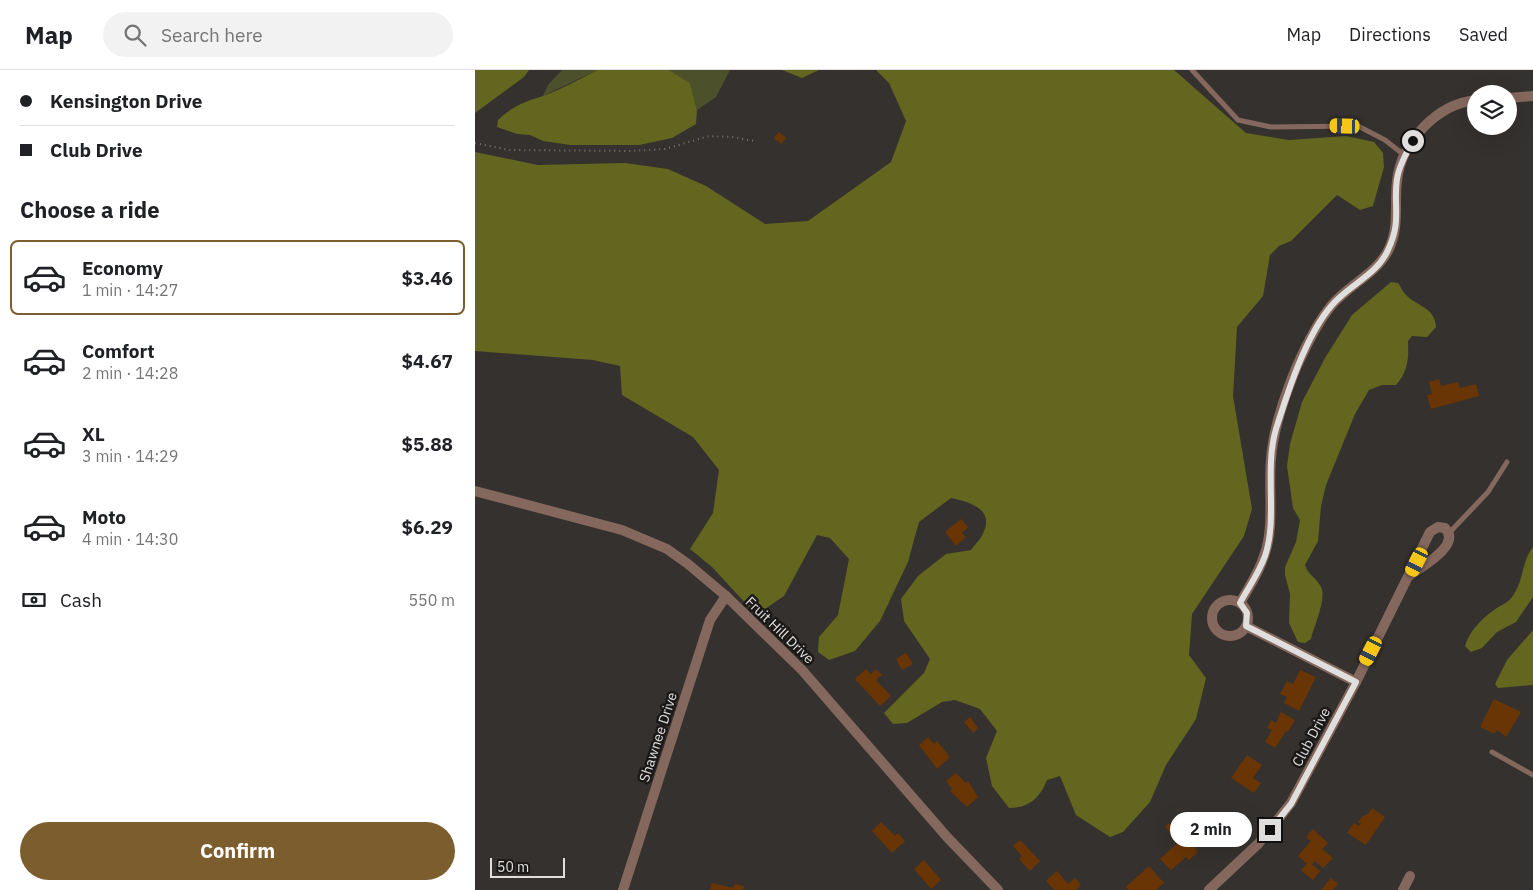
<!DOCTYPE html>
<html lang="en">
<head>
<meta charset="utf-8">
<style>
	body { margin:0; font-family:"IBM Plex Sans",sans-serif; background:#f2f2f2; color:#202124; height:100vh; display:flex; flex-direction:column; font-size:19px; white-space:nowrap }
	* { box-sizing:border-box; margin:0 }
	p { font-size:16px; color:#757577 }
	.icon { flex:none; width:28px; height:28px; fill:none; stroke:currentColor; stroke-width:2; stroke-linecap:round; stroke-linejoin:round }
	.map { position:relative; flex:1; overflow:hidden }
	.side { display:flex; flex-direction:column; background:#fff; width:475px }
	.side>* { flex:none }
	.guide { display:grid; align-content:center; height:110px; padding:0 20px; background:#fff }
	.buttons { position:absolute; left:992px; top:15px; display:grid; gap:10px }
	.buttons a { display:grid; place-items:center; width:50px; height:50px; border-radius:50%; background:#fff; box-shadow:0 5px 20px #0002; font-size:25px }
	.scale { position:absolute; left:15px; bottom:12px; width:75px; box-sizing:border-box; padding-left:5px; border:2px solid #e1dfdd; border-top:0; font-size:14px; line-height:18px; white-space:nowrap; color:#e1dfdd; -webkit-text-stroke:4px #1b1918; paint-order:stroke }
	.end { position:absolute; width:22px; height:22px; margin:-11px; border:6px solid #e1dfdd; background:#111; box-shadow:0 0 0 2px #111 }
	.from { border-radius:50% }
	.bubble { position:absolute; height:35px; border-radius:18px; background:#fff; box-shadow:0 5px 20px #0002; font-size:16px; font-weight:700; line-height:35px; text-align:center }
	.car { position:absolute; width:15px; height:30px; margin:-15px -8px; border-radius:6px; box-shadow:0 0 4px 1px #0007; background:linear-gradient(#f5c518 24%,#345 0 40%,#f5c518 0 76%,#345 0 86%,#f5c518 0) }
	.guide b { display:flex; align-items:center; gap:18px; height:48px; font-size:19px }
	.guide b+b { border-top:1px solid #e0e0e0 }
	.guide i { width:12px; height:12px; background:#202124 }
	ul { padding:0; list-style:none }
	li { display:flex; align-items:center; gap:15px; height:75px; margin:0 10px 8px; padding:0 10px; border:2px solid transparent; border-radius:8px }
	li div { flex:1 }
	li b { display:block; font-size:19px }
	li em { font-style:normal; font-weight:700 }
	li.on { border-color:#7c5e2e }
	li>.icon { width:45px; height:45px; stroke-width:1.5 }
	h2 { padding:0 20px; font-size:22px; line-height:60px }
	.pay { display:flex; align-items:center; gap:12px; height:55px; padding:0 20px; font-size:19px }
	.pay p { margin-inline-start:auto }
	.button { display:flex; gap:10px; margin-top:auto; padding:10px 20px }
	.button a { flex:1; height:58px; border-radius:30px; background:#7c5e2e; color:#fff; font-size:20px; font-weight:700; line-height:58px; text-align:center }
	header { display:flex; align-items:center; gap:30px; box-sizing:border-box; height:70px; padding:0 25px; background:#fff; border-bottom:1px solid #e0e0e0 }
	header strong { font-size:24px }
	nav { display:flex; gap:28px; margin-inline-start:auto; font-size:18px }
	.search { width:350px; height:45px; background:#f2f2f2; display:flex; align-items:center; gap:12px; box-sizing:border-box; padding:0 18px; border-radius:28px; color:#757577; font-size:19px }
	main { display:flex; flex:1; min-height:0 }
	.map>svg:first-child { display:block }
	.green { fill:#4d512b }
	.forest { fill:#62661f }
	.building { fill:#693504 }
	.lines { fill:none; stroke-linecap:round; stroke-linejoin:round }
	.path { stroke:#797674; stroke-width:2; stroke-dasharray:1 4; stroke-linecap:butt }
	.lane { stroke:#85685d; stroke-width:5 }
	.street { stroke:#85685d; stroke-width:10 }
	.route { stroke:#e1dfdd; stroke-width:6 }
	.labels { text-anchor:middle; stroke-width:5; stroke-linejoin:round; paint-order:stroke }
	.street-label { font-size:14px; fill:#e1dfdd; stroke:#1b1918 }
</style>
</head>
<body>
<header>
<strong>Map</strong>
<div class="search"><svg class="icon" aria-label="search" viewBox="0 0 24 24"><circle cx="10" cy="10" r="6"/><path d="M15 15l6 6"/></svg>Search here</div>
<nav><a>Map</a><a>Directions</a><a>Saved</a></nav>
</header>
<main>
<section class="side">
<div class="guide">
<b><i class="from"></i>Kensington Drive</b>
<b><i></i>Club Drive</b>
</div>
<h2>Choose a ride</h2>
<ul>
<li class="on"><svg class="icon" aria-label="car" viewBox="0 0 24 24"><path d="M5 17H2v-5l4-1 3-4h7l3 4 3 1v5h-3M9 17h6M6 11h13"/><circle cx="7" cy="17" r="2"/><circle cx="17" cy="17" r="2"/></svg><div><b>Economy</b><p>1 min · 14:27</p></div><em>$3.46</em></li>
<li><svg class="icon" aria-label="car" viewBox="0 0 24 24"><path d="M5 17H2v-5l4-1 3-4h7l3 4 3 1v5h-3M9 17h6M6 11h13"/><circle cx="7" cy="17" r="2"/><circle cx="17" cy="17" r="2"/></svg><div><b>Comfort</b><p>2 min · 14:28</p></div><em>$4.67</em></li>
<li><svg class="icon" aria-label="car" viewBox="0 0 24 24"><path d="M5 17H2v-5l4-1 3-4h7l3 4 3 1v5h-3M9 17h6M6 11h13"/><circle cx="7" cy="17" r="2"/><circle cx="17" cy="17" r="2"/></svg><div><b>XL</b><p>3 min · 14:29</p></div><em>$5.88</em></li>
<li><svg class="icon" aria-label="car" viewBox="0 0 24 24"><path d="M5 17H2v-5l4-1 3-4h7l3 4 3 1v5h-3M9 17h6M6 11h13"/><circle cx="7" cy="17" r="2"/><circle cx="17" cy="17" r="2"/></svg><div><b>Moto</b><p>4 min · 14:30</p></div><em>$6.29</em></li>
</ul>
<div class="pay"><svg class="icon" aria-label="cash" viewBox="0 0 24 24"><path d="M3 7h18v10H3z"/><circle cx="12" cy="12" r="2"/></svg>Cash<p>550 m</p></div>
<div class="button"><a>Confirm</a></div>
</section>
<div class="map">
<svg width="1058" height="820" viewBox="0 0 1058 820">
	<rect width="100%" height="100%" fill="#35312e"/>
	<!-- green -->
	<g class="green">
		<polygon points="87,0 122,0 68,26 73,15"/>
		<polygon points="194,0 255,0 241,27 222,40 215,13"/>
	</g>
	<!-- forest -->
	<g class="forest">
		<polygon points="0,0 54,0 49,7 0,43"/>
		<path d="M122,0H194L215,13L222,40L221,54L197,68L164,75H95L68,71L55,65L42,64L22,57L23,50C36,37 51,31 68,26C87,19 105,9 122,0Z"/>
		<polygon points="307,0 344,0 327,8"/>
		<path d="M401,0H699L771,63L814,70L871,66L899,72L908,83L909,97L898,136L885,140L862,125L816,171L804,176L795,185L788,226L762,257L758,326L777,439L769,466L717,544L714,585L731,608L721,649L691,695L675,732L648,762L635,767L601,745L585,706L572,710C565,728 554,738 534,738L517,716L511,688L522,661L505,639L480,630L467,632L432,653L418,654L409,643L449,603L455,589L429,551L426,529L443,506L471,484L496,480C500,474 507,468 509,461C519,438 491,431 476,428L444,452L433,492L405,551L380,581L354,590L343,582L344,567L363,545L374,489L355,468L342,465L309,526L287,541L274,537L237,497L215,479L238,443L244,400L218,367L147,325L145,296L118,290L0,281V82L63,95L150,93L193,99L231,116L290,154L333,151L416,92L431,51L414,13Z"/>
		<path d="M916,212L923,213C926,217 928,223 932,226C944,237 960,238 961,257L952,267L937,266L933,271C934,288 933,302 921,315H907L894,320L880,344L851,415L846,436L843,471L830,495C833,505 842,508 846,517C852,528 839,556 836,569L830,573L823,572L814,553L815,524L810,505V497L821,472L825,450L818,438L812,396L815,374L827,332L850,288L877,245Z"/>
		<path d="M1058,477V527L1041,552L1022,562L1007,578L996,582L990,576C994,562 1006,549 1019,540C1027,534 1034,533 1039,524C1049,509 1047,490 1058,477Z"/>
		<polygon points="1058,560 1058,615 1023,618 1020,614 1032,590"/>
	</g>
	<!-- building -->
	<g class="building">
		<polygon points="304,62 311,68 306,74 299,68"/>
		<polygon points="964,309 966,316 983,312 985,318 1001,314 1004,326 956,339 952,325 957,324 954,312"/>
		<polygon points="486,449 493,457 487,463 491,467 481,476 470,462"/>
		<polygon points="431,583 438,594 427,600 421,589"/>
		<polygon points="391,599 396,604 401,599 407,605 401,610 416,626 405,636 380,609"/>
		<polygon points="825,600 841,607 824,641 809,633 812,627 805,624 812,611 818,614"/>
		<polygon points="1019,629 1046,642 1031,667 1022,660 1020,664 1005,657"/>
		<polygon points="806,642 820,650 813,662 811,661 800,678 790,672 797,660 792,658 796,650 801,653"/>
		<polygon points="495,647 503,658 498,663 489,652"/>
		<polygon points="453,667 459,674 462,671 475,687 462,699 444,675"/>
		<polygon points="772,685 787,695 778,708 786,713 779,723 756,708"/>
		<polygon points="481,703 491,713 493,711 503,727 492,737 475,721 477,719 471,711"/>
		<polygon points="897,738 910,747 891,775 872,763 879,753 884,756 886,754 883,752 888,746 893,744"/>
		<polygon points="406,752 420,766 423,763 430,771 417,783 397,761"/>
		<polygon points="694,753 698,758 694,762 690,757"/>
		<polygon points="838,759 853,773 847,779 858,788 848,798 840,791 837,794 845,801 838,810 826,800 832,794 823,786 836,771 831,767"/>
		<polygon points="709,767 723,782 714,790 711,787 696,800 685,789"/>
		<polygon points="545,770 565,791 555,801 544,789 547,786 538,776"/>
		<polygon points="449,790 466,810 456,819 439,799"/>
		<polygon points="674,796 689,813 681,820 653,820 651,817"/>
		<polygon points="582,801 593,814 600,808 606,815 601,820 579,820 571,811"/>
		<polygon points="856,808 863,814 858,820 846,820"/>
		<polygon points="237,813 258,818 260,814 269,816 268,820 235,820"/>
	</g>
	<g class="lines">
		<!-- path -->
		<polyline class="path" points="0,73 34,80 156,81 190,79 234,66 257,67 279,71"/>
		<!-- lane -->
		<g class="lane">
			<polyline points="717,0 763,50 796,57 883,56 910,70 929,85"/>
			<polyline points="975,462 1013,422 1032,392"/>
			<polyline points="1017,682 1058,705"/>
		</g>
		<!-- street -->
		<g class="street">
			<polyline points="1034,28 1058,26"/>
			<polyline points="0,421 147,460 192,479 213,494 251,526 327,600 472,767 523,820"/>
			<circle cx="755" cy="548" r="18"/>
			<path d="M765,533C773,518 784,503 789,486C800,457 793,420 796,389C798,359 810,325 821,298C830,278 842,253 856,236C873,215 900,205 913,181C925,157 919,136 922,111C926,72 962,34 1001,30"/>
			<polyline points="771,556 881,612"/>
			<polyline points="148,820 235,550 251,526"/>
			<path d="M734,820L784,773L816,733L881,612L955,462L963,457L970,458C987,475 947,496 934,506"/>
			<polyline points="928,820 935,806"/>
		</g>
	</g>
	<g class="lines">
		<!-- route -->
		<path class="route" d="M795,760L816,734L881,612L771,556L772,543L765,533C773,518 784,503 790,486C803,449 789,400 801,359C813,321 831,265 857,235C874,215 902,205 913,180C927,151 918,136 922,109C924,96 931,83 938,71"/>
	</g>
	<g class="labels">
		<!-- street labels -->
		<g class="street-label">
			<text transform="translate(305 560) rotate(44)" y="5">Fruit Hill Drive</text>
			<text transform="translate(183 667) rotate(-72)" y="5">Shawnee Drive</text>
			<text transform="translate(836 667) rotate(-62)" y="5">Club Drive</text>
		</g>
	</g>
</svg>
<div class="buttons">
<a><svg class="icon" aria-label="layers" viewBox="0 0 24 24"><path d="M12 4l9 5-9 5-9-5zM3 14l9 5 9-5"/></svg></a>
</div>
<div class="scale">50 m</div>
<i class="end from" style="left:938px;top:71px"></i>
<i class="end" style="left:795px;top:760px"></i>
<div class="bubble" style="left:695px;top:742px;width:82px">2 min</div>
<i class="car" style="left:870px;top:56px;rotate:272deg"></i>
<i class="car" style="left:942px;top:492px;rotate:207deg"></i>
<i class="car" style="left:896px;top:581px;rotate:207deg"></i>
</div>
</main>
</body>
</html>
